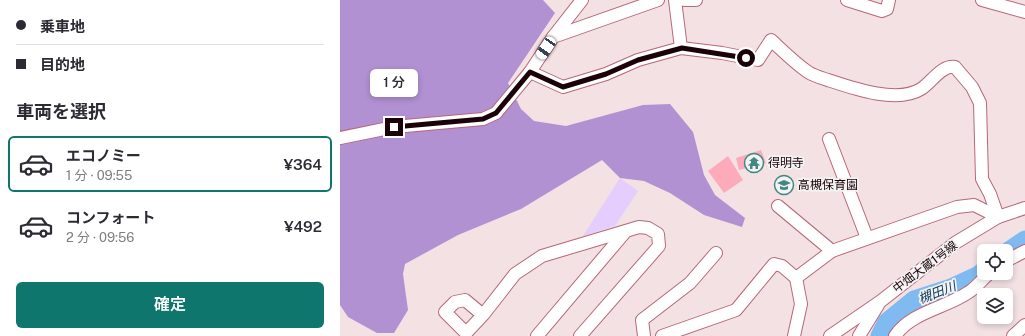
<!DOCTYPE html>
<html lang="ja">
<head>
<meta charset="utf-8">
<style>
	body { margin:0; font-family:"Public Sans","Noto Sans JP",sans-serif; background:#f2f2f3; color:#2b2b33; height:100vh; display:flex; flex-direction:column; font-size:15px; white-space:nowrap }
	* { box-sizing:border-box; margin:0 }
	p { font-size:13px; color:#7c7c81 }
	.icon { flex:none; width:22px; height:22px; fill:none; stroke:currentColor; stroke-width:2; stroke-linecap:round; stroke-linejoin:round }
	.map { position:relative; flex:1; overflow:hidden }
	.side { display:flex; flex-direction:column; background:#fff; width:340px }
	.side>* { flex:none }
	.top-card { display:grid; align-content:center; height:88px; padding:0 16px; background:#fff }
	.fabs { position:absolute; left:637px; top:244px; display:grid; gap:8px }
	.fabs a { display:grid; place-items:center; width:36px; height:36px; border-radius:6px; background:#fff; box-shadow:0 2px 6px #0003; font-size:20px }
	.end { position:absolute; width:18px; height:18px; margin:-9px; border:5px solid #1c0208; background:#fff; box-shadow:0 0 0 2px #fff }
	.from { border-radius:50% }
	.bubble { position:absolute; height:28px; border-radius:6px; background:#fff; box-shadow:0 2px 6px #0003; font-size:13px; font-weight:600; line-height:28px; text-align:center }
	.car { position:absolute; width:12px; height:24px; margin:-12px -6px; border-radius:5px; box-shadow:0 0 3px 1px #0007; background:linear-gradient(#fff 24%,#345 0 40%,#fff 0 76%,#345 0 86%,#fff 0) }
	.top-card b { display:flex; align-items:center; gap:14px; height:38px; font-size:15px }
	.top-card b+b { border-top:1px solid #e1e1e2 }
	.top-card i { width:10px; height:10px; background:#2b2b33 }
	ul { padding:0; list-style:none }
	li { display:flex; align-items:center; gap:12px; height:56px; margin:0 8px 6px; padding:0 8px; border:2px solid transparent; border-radius:6px }
	li div { flex:1 }
	li b { display:block; font-size:15px }
	li em { font-style:normal; font-weight:600 }
	li.current { border-color:#0f766e }
	li>.icon { width:36px; height:36px; stroke-width:1.5 }
	h2 { padding:0 16px; font-size:18px; line-height:48px }
	.action { display:flex; gap:8px; margin-top:auto; padding:8px 16px }
	.action a { flex:1; height:46px; border-radius:6px; background:#0f766e; color:#fff; font-size:16px; font-weight:600; line-height:46px; text-align:center }
	main { display:flex; flex:1; min-height:0 }
	.map>svg:first-child { display:block }
	.green { fill:#e5cdfe }
	.forest { fill:#b191d2 }
	.lines { fill:none; stroke-linecap:round; stroke-linejoin:round }
	.river { stroke:#7fbaf0; stroke-width:19 }
	.building { fill:#fdaaba }
	.minor-casing { stroke:#b76778; stroke-width:14 }
	.minor { stroke:#fff; stroke-width:12 }
	.route { stroke:#1c0208; stroke-width:5 }
	.labels { text-anchor:middle; stroke-width:3.5; stroke-linejoin:round; paint-order:stroke }
	.poi-label { font-size:12px; fill:#1c0208; stroke:#f3f3f3; text-anchor:start }
	.street-label { font-size:12px; fill:#1c0208; stroke:#f3f3f3 }
	.water-label { font-size:13px; font-style:italic; fill:#083659; stroke:#f3f3f3 }
</style>
</head>
<body>
<main>
<section class="side">
<div class="top-card">
<b><i class="from"></i>乗車地</b>
<b><i></i>目的地</b>
</div>
<h2>車両を選択</h2>
<ul>
<li class="current"><svg class="icon" aria-label="car" viewBox="0 0 24 24"><path d="M5 17H2v-5l4-1 3-4h7l3 4 3 1v5h-3M9 17h6M6 11h13"/><circle cx="7" cy="17" r="2"/><circle cx="17" cy="17" r="2"/></svg><div><b>エコノミー</b><p>1 分 · 09:55</p></div><em>¥364</em></li>
<li><svg class="icon" aria-label="car" viewBox="0 0 24 24"><path d="M5 17H2v-5l4-1 3-4h7l3 4 3 1v5h-3M9 17h6M6 11h13"/><circle cx="7" cy="17" r="2"/><circle cx="17" cy="17" r="2"/></svg><div><b>コンフォート</b><p>2 分 · 09:56</p></div><em>¥492</em></li>
</ul>
<div class="action"><a>確定</a></div>
</section>
<div class="map">
<svg width="685" height="336" viewBox="0 0 685 336">
	<rect width="100%" height="100%" fill="#f3e1e4"/>
	<!-- green -->
	<polygon class="green" points="280,178 298,191 275,226 243,236"/>
	<!-- forest -->
	<polygon class="forest" points="0,0 203,0 215,13 168,83 181,109 194,121 226,126 303,105 330,104 353,132 364,175 375,195 405,218 402,227 364,215 330,193 304,181 280,178 262,160 181,209 118,235 65,264 63,274 68,310 54,333 37,333 8,317 0,305"/>
	<g class="lines">
		<!-- river -->
		<g class="river">
			<polyline points="666,253 685,240"/>
			<polyline points="540,336 547,322 574,300 611,288 639,275 644,271"/>
		</g>
	</g>
	<!-- building -->
	<g class="building">
		<polygon points="421,150 426,163 399,170 396,158"/>
		<polygon points="388,156 403,180 384,193 368,171"/>
	</g>
	<g class="lines">
		<!-- minor casing -->
		<g class="minor-casing">
			<g id="minor">
				<polyline points="335,0 341,48"/>
				<polyline points="344,0 356,0"/>
				<polyline points="507,0 542,11 547,9 549,0"/>
				<polyline points="642,0 685,12"/>
				<polyline points="213,37 242,0"/>
				<path d="M190,72L223,87L266,74L298,60L341,48L382,53L418,60L431,40C443,51 455,63 468,72C474,76 482,78 488,80C512,88 557,104 581,89C592,82 601,65 615,67L632,87L640,103L642,179L650,194L658,217"/>
				<polyline points="0,138 54,127 143,119 156,113 190,72 213,37 318,0"/>
				<polyline points="489,139 527,238"/>
				<polyline points="438,206 492,251"/>
				<polyline points="666,261 685,251"/>
				<polyline points="456,278 492,251 617,207 634,205 658,217"/>
				<polyline points="143,315 125,300 115,302 105,312 126,333 143,315 175,274 202,256 299,227 308,228 318,234 319,246 240,336"/>
				<polyline points="197,336 286,231"/>
				<polyline points="304,336 302,320 350,283 376,253"/>
				<polyline points="322,336 396,310 434,264 442,266 456,278 461,304 454,336"/>
				<polyline points="490,336 541,301 615,243 658,217 685,208"/>
				<polyline points="519,336 538,305"/>
				<path d="M555,336C571,312 606,308 629,292C637,287 642,279 650,273"/>
				<polyline points="673,336 685,325"/>
			</g>
		</g>
		<!-- minor -->
		<use href="#minor" class="minor"/>
	</g>
	<g class="lines">
		<!-- route -->
		<polyline class="route" points="54,127 143,119 156,113 190,72 223,87 266,74 298,60 342,48 406,58"/>
	</g>
	<!-- icons -->
	<defs>
		<g id="temple-ring" transform="scale(1)"><circle r="9.5" fill="#f3f3f3" stroke="#428881" stroke-width="1.5"/><path d="M0-6L5-2H3V0L6.5 2.5H4V6H1.5V3h-3V6H-4V2.5H-6.5L-3 0V-2H-5Z" fill="#428881"/></g>
		<g id="school-ring" transform="scale(1)"><circle r="9.5" fill="#f3f3f3" stroke="#428881" stroke-width="1.5"/><path d="M0-5L7-2L0 1L-7-2ZM-4 1L0 2.5L4 1V4Q0 6-4 4Z" fill="#428881"/></g>
	</defs>
	<g fill-rule="evenodd">
		<use href="#temple-ring" x="414" y="163"/>
		<use href="#school-ring" x="444" y="185"/>
	</g>
	<g class="labels">
		<!-- poi labels -->
		<g class="poi-label">
			<text x="428" y="167">得明寺</text>
			<text x="458" y="189">高槻保育園</text>
		</g>
		<!-- street labels -->
		<g class="street-label">
			<text transform="translate(585 267) rotate(-37)" y="4">中畑大蔵1号線</text>
		</g>
		<!-- water labels -->
		<g class="water-label">
			<text transform="translate(597 292) rotate(-21)" y="5">槻田川</text>
		</g>
	</g>
</svg>
<div class="fabs">
<a><svg class="icon" aria-label="locate" viewBox="0 0 24 24"><circle cx="12" cy="12" r="6"/><path d="M12 2v4M12 18v4M2 12h4M18 12h4"/></svg></a>
<a><svg class="icon" aria-label="layers" viewBox="0 0 24 24"><path d="M12 4l9 5-9 5-9-5zM3 14l9 5 9-5"/></svg></a>
</div>
<i class="end from" style="left:406px;top:58px"></i>
<i class="end" style="left:54px;top:127px"></i>
<div class="bubble" style="left:30px;top:69px;width:48px">1 分</div>
<i class="car" style="left:206px;top:48px;rotate:214deg"></i>
</div>
</main>
</body>
</html>
